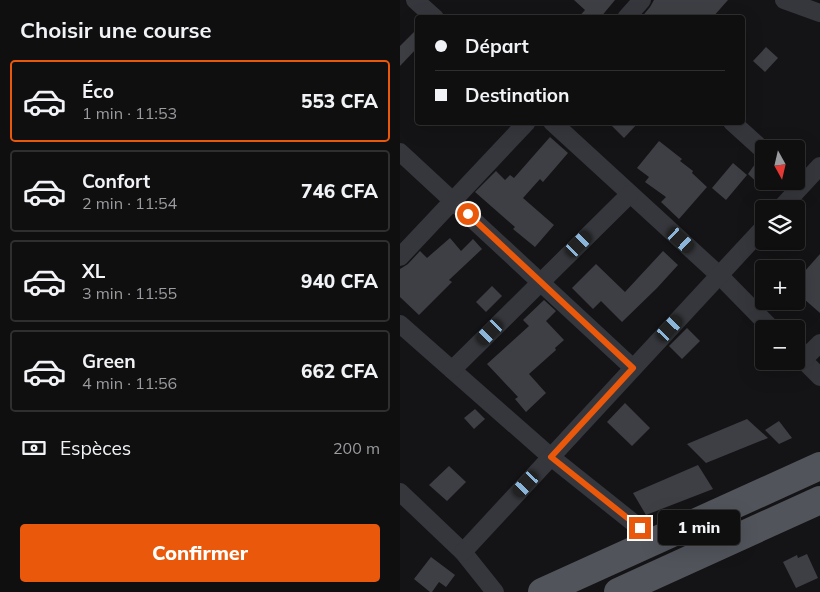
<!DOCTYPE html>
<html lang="fr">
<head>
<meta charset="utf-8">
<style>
	body { margin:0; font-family:Mulish,sans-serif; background:#181819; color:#f1f3f6; height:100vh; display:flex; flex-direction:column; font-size:19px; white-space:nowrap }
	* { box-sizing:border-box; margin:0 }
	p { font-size:16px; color:#9b9c9f }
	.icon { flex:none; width:28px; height:28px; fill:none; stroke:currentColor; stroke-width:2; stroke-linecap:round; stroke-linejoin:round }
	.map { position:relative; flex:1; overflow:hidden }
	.sheet { display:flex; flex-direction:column; background:#0f0f10; width:400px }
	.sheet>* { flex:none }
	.hud { position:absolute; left:15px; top:15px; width:330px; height:110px; border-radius:5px; box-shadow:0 5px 20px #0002,0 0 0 1px #2f2f30; display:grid; align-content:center; height:110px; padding:0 20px; background:#0f0f10 }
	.needle { width:32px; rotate:172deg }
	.fabs { position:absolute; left:355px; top:140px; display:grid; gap:10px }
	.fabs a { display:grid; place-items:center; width:50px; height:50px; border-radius:5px; background:#0f0f10; box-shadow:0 5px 20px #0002,0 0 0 1px #2f2f30; font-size:25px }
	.end { position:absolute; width:22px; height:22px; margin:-11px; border:6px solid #ea580c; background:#fff; box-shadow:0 0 0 2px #fff }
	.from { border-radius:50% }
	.bubble { position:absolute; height:35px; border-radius:5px; background:#0f0f10; box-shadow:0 5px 20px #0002,0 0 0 1px #2f2f30; font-size:16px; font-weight:800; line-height:35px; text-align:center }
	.car { position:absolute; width:15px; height:30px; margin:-15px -8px; border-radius:6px; box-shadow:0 0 4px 1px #0007; background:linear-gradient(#222 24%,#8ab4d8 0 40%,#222 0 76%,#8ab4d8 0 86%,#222 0) }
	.hud b { display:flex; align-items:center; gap:18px; height:48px; font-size:19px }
	.hud b+b { border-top:1px solid #2f2f30 }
	.hud i { width:12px; height:12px; background:#f1f3f6 }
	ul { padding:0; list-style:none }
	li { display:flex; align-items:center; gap:15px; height:82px; margin:0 10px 8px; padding:0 10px; border:2px solid #2f2f30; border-radius:5px }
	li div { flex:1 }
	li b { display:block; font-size:19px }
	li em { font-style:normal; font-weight:800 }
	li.current { border-color:#ea580c }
	li>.icon { width:45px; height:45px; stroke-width:1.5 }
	h2 { padding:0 20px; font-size:22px; line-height:60px }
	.pay { display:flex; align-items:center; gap:12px; height:55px; padding:0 20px; font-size:19px }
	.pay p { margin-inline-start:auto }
	.cta { display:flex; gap:10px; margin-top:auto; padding:10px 20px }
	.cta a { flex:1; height:58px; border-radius:5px; background:#ea580c; color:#fff; font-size:20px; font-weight:800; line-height:58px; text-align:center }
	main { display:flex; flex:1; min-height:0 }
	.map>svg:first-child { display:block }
	.building { fill:#3e3f44 }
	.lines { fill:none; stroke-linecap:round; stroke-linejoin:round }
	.street { stroke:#35373c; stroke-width:18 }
	.primary { stroke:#51545b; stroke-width:28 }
	.route { stroke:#ea580c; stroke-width:6 }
</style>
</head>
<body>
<main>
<section class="sheet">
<h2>Choisir une course</h2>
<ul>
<li class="current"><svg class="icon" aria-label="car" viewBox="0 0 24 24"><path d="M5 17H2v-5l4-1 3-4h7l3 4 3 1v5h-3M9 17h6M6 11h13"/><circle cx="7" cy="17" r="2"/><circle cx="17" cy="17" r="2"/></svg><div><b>Éco</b><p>1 min · 11:53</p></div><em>553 CFA</em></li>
<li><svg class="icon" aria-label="car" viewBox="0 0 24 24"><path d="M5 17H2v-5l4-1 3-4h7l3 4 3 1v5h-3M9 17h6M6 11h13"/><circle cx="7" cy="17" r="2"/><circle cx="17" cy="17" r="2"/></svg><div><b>Confort</b><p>2 min · 11:54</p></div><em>746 CFA</em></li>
<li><svg class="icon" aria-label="car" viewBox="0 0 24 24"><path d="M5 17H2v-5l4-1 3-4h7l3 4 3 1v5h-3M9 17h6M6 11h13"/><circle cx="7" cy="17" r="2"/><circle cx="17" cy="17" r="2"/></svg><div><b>XL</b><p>3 min · 11:55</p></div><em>940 CFA</em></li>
<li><svg class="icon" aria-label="car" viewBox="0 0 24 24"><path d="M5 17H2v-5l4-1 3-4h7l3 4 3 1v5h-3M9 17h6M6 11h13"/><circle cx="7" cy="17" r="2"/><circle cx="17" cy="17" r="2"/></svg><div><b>Green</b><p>4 min · 11:56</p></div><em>662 CFA</em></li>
</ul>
<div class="pay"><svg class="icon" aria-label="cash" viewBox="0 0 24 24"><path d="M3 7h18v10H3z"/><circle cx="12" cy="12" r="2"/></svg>Espèces<p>200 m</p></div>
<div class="cta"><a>Confirmer</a></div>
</section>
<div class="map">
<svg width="420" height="592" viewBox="0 0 420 592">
	<rect width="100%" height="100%" fill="#141416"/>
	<!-- building -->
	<g class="building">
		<polygon points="174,0 215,0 200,18 178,18 185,10"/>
		<polygon points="254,0 328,0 312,18 241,18 250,7"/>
		<polygon points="18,28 18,47 0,66 0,46"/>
		<polygon points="366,47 378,58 365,72 353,61"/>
		<polygon points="208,122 239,122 224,138"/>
		<polygon points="150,137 168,153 143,182 140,179 123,198 154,225 135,247 113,229 115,227 75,192 96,171 105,180 110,175 114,178"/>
		<polygon points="259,141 282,159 280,161 293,171 292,173 307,187 279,219 261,202 266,197 245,182 249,177 237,168"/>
		<polygon points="333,163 347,175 326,200 312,188"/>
		<polygon points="355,164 364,172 364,189 348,174"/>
		<polygon points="50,238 61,251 73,239 82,249 49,280 52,282 19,315 0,297 0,269 8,264 20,251 27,258"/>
		<polygon points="263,251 278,265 257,288 222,322 201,301 193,309 172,288 196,264 225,292"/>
		<polygon points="420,254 420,313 396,292 396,281"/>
		<polygon points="92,286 102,296 86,312 76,302"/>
		<polygon points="144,300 156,311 146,321 164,340 155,348 156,350 129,374 146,393 126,412 115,399 118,397 87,364 129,326 123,320"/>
		<polygon points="287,328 300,341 282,359 269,346"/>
		<polygon points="225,403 250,428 232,446 207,422"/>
		<polygon points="75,409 85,419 74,429 64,418"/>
		<polygon points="347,419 368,438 306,463 287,444"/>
		<polygon points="379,421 392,438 379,444 365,430"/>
		<polygon points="298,465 313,489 246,515 233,493"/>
		<polygon points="49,466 66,482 47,501 29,485"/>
		<polygon points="407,554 418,578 396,588 383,562 397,555 398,558"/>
		<polygon points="31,557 55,575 46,587 39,582 32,592 30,592 14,579"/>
	</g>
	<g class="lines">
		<!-- street -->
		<g class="street">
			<polyline points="15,0 35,18"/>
			<polyline points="384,0 420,13"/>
			<polyline points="226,18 242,0"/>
			<polyline points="152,122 319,275 372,329"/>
			<polyline points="332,122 364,151"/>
			<polyline points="0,152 233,368"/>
			<polyline points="380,209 420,166"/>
			<polyline points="0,257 127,122"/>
			<polyline points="0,324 151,457 255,540"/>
			<polyline points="396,353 420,377"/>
			<polyline points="403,360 420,343"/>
			<polyline points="52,370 230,194"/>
			<polyline points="0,492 63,552 95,592"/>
			<polyline points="63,552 364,227"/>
		</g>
		<!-- primary -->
		<g class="primary">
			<polyline points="142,592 420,466"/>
			<polyline points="218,592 420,500"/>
		</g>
	</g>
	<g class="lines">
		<!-- route -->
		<polyline class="route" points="68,214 233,368 151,457 240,528"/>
	</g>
</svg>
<div class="fabs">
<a><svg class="needle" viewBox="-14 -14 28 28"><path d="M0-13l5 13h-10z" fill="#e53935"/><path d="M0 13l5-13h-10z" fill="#9b9c9f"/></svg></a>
<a><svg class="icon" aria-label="layers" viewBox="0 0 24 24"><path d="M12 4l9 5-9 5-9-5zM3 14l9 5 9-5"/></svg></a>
<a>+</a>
<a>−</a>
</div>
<i class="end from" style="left:68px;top:214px"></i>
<i class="end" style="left:240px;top:528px"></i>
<div class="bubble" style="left:258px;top:510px;width:82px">1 min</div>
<i class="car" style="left:281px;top:240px;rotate:132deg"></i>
<i class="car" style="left:179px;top:244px;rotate:45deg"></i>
<i class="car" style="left:270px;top:328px;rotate:43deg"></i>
<i class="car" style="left:90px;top:332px;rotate:225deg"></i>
<i class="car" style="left:126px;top:484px;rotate:223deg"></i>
<div class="hud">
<b><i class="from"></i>Départ</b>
<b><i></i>Destination</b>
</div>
</div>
</main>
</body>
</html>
